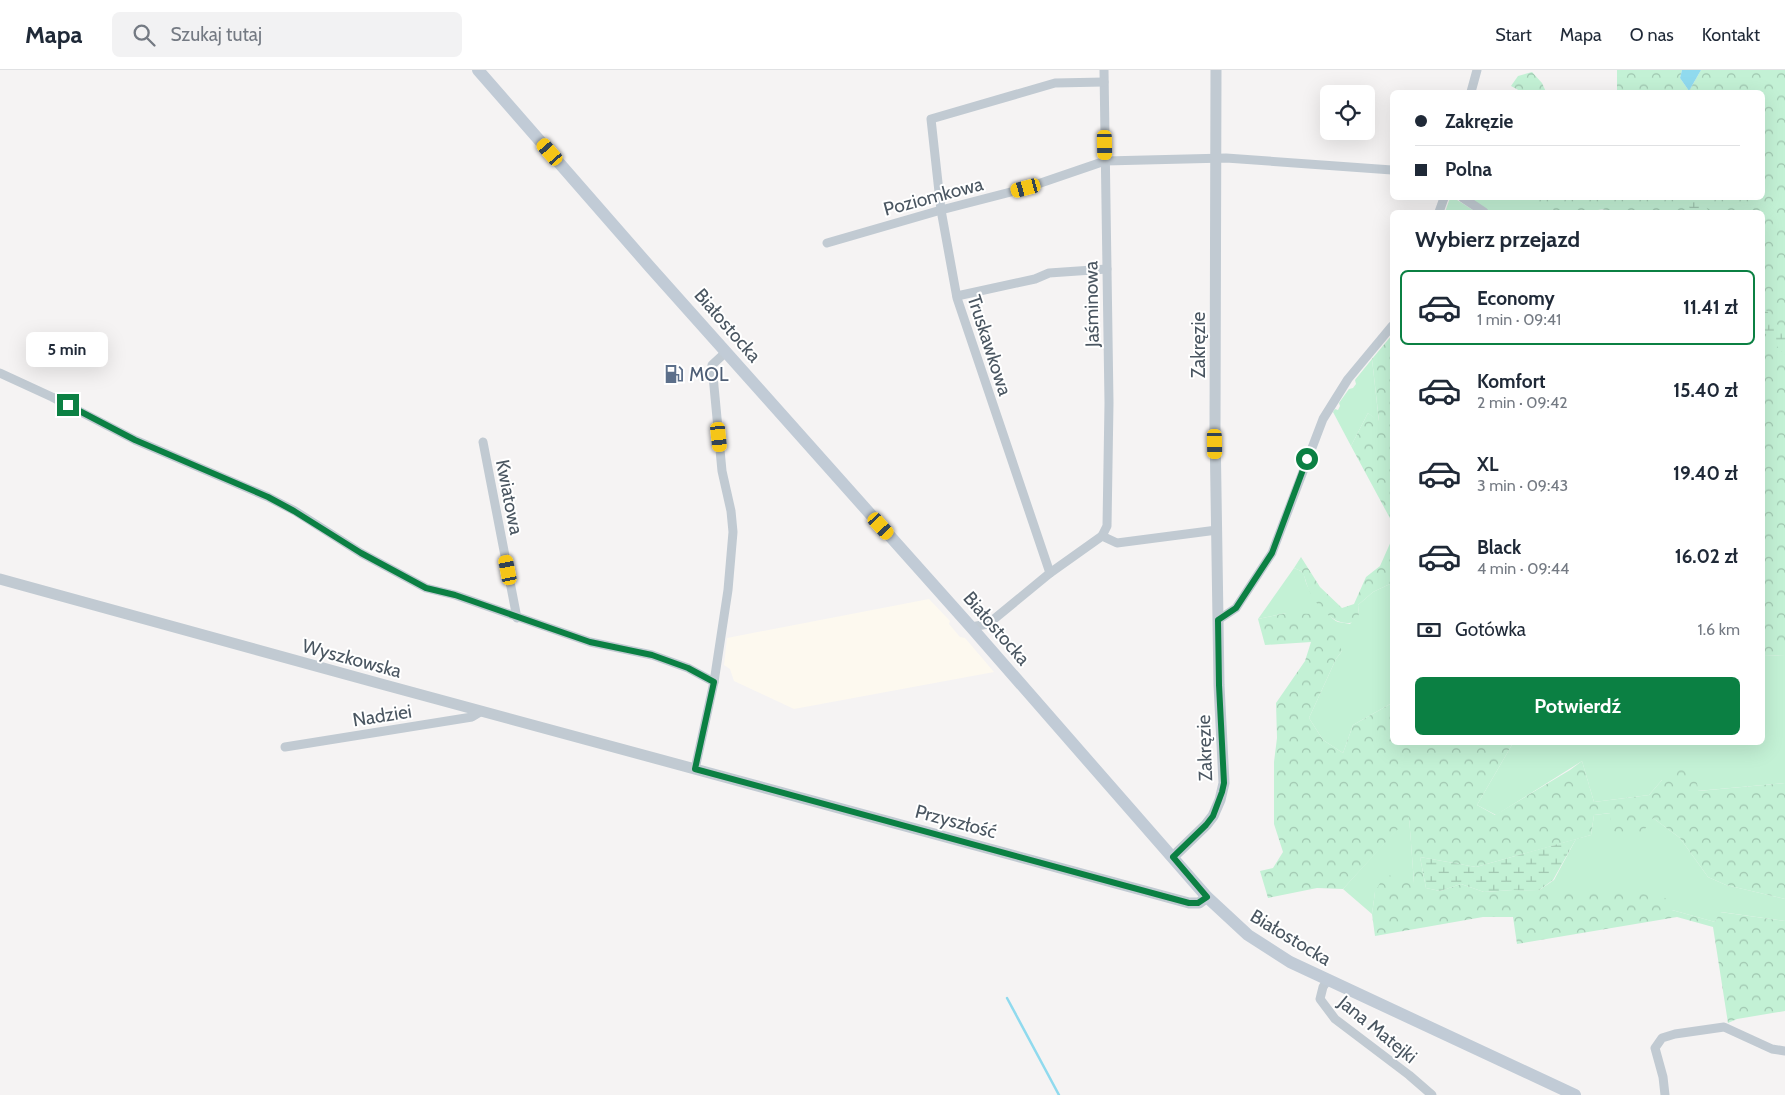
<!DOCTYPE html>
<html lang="pl">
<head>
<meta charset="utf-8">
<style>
	body { margin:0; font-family:Cabin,sans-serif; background:#f2f2f3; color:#1f2937; height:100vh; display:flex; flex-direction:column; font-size:19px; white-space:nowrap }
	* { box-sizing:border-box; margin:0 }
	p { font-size:16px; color:#747a83 }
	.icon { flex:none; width:28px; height:28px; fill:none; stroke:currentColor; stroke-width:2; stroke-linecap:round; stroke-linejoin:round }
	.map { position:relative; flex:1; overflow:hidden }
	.sheet { position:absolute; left:1390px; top:140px; width:375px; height:535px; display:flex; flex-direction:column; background:#fff; border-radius:8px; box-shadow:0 5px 20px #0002 }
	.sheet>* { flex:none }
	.top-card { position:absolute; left:1390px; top:20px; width:375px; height:110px; border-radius:8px; box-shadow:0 5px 20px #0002; display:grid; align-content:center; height:110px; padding:0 25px; background:#fff }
	.fabs { position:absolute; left:1320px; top:15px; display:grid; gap:10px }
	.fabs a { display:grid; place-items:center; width:55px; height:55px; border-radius:8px; background:#fff; box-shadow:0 5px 20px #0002; font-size:25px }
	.end { position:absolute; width:22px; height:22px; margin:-11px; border:6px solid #0b8043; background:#fff; box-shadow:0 0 0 2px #fff }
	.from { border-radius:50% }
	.bubble { position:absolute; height:35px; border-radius:8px; background:#fff; box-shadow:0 5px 20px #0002; font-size:16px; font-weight:700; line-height:35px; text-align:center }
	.car { position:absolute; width:15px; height:30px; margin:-15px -8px; border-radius:6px; box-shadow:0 0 4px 1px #0007; background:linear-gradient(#f5c518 24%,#345 0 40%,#f5c518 0 76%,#345 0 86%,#f5c518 0) }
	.top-card b { display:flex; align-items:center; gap:18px; height:48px; font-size:19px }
	.top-card b+b { border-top:1px solid #e0e1e3 }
	.top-card i { width:12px; height:12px; background:#1f2937 }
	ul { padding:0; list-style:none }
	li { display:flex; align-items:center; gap:15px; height:75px; margin:0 10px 8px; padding:0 15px; border:2px solid transparent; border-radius:8px }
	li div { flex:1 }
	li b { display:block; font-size:19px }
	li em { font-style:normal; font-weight:700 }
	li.selected { border-color:#0b8043 }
	li>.icon { width:45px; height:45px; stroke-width:1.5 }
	h2 { padding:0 25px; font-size:22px; line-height:60px }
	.pay { display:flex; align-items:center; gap:12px; height:55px; padding:0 25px; font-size:19px }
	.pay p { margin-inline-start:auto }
	.cta { display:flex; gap:10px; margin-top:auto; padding:10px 25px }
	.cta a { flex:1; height:58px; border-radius:8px; background:#0b8043; color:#fff; font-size:20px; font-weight:700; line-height:58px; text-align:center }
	header { display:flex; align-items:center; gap:30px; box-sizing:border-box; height:70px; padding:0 25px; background:#fff; border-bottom:1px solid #e0e1e3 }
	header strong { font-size:24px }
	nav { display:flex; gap:28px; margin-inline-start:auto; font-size:18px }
	.search { width:350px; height:45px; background:#f2f2f3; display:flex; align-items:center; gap:12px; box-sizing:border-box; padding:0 18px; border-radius:8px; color:#747a83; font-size:19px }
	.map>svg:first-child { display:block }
	.commercial { fill:#fdf9ef }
	.green { fill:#c3f1d5 }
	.forest { fill:url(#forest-crowns) }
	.wetland { fill:url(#wetland-marsh) }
	.water { fill:#90daee }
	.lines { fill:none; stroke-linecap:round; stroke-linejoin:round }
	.stream { stroke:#90daee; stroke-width:2.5 }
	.minor { stroke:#c1cad2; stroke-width:9 }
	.tertiary { stroke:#c1cad2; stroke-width:11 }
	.secondary { stroke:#c1cbd6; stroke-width:12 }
	.route { stroke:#0b8043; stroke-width:6 }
	.labels { text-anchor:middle; stroke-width:4; stroke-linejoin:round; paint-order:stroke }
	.street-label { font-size:19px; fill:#4a5661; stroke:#fff }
	.service-label { font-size:19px; fill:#4e5e75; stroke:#fff; text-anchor:start }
</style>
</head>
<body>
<header>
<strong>Mapa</strong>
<div class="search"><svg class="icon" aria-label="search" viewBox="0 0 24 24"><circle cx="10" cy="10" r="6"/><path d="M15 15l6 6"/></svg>Szukaj tutaj</div>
<nav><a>Start</a><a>Mapa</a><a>O nas</a><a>Kontakt</a></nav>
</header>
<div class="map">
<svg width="1785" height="1025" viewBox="0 0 1785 1025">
	<defs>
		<pattern id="forest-crowns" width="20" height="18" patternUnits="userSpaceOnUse" patternTransform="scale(1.25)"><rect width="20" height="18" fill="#c3f1d5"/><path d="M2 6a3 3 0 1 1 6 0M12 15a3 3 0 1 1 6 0" fill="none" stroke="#a0c6b0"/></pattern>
		<pattern id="wetland-marsh" width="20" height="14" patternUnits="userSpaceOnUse" patternTransform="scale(1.25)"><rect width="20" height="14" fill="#c3f1d5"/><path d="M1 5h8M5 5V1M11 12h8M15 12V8" fill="none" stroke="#a0c6b0"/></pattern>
	</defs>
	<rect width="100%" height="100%" fill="#f5f3f3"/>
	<!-- commercial -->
	<polygon class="commercial" points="929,529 950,551 949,554 960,567 965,568 994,602 794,639 734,611 730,599 724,595 727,568"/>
	<!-- green -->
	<g class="green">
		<polygon points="1450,128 1454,128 1476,142 1445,142"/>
		<polygon points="1465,128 1527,128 1559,142 1487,142"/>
		<polygon points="1372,289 1379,352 1368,343 1351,376 1333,342 1335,339 1338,340 1340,336 1339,333 1349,319 1353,318 1356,314 1355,310"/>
		<path d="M1294,498C1307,503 1303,505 1307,515C1312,526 1328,547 1338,552C1342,553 1347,553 1350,554L1359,544L1358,535L1373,522L1392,513V633L1353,655L1343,683L1323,670L1309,648L1336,589L1342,581L1286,543L1258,549Z"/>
		<polygon points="1785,585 1785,713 1697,721 1662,710 1649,725 1594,732 1582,691 1496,745 1477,735 1513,673 1762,672 1763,586"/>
		<polygon points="1611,743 1653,748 1680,768 1708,807 1726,815 1785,829 1785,851 1721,842 1715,852 1672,840 1552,821 1538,821 1554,810 1576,769 1591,765 1594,745"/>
		<polygon points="1409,746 1414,813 1375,822 1372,844 1343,819"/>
	</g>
	<!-- forest -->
	<g class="forest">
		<path d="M1617,0H1682L1680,8L1689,21L1701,0H1785V585L1763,586L1762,377L1765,375L1762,361V142H1612C1601,137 1599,141 1588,142C1566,145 1546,140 1527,128H1762V22H1617Z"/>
		<polygon points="1532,2 1542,13 1546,22 1522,22 1511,16 1518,6"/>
		<polygon points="1392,265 1392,452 1351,376 1368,343 1379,351 1372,289"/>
		<path d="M1392,469V513L1373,522L1358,535L1359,544L1356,551C1336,561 1313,533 1307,515C1305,509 1305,506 1301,501L1294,498L1301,487L1320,517L1342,538L1354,534L1366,507L1380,496Z"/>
		<polygon points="1286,543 1315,544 1333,562 1342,581 1336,589 1309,648 1323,670 1343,683 1353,655 1392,633 1392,672 1513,673 1477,735 1495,745 1570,700 1582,691 1594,732 1649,725 1662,710 1680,699 1696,703 1698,721 1785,713 1785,829 1726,815 1708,807 1680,768 1653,748 1642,763 1623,766 1612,760 1610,743 1594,745 1591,765 1476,797 1420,787 1426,818 1440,821 1461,814 1484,822 1513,820 1552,821 1587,820 1633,822 1670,829 1672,840 1715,852 1720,842 1785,851 1785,941 1737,949 1728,953 1713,857 1677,847 1517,874 1513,847 1483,847 1375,866 1372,844 1375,822 1385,804 1414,813 1409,747 1343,819 1317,818 1268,828 1260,801 1273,798 1283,782 1274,754 1274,692 1277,668 1276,633 1305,591 1311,572 1265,575 1258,549"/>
	</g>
	<!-- wetland -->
	<g class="wetland">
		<polygon points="1684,128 1701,128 1709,142 1692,142"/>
		<polygon points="1762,235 1785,264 1785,285 1763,261"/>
		<polygon points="1576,769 1553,810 1538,821 1513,820 1484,822 1461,814 1440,821 1426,818 1420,787 1476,797"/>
	</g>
	<!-- water -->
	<polygon class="water" points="1682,0 1701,0 1689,21 1680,8"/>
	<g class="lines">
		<!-- stream -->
		<polyline class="stream" points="1007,928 1059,1025"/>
		<!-- minor -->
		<g class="minor">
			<polyline points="1471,22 1477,0"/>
			<polyline points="1463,128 1484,142"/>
			<polyline points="1439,142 1444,128"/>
			<polyline points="827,173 941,140 1026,118 1105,91 1226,88 1392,100"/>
			<polyline points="957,226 1035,209 1049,203 1107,199"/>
			<polyline points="0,303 52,327 135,370 268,427 295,441 361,483 426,518 455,525 590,572 652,585 688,598 714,612 695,699"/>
			<polyline points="483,372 517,548"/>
			<polyline points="1102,466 1107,456 1109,333 1104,0"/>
			<polyline points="1050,503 957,228 941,140 931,49 1055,13 1104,12"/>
			<polyline points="1218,550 1236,538 1272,483 1323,349 1348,309 1392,256"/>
			<polyline points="971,557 988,554 1050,503 1102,466 1117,473 1217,460"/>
			<polyline points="714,612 728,520 733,462 731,441 722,401 712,295 726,282"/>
			<polyline points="285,677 472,647 482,641"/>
			<polyline points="1327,911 1323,917 1320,929 1335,949 1409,1005 1432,1025"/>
			<polyline points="1665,1025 1663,1007 1655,978 1662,968 1675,964 1724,957 1772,979 1785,981"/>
		</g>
		<!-- tertiary -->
		<g class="tertiary">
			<polyline points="0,509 374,612 1189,833 1199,833 1207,827"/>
			<polyline points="1173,787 1206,755 1213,746 1220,730 1224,713 1219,615 1215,357 1216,0"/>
		</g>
		<!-- secondary -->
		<polyline class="secondary" points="478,0 650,197 971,557 1207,827 1248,865 1290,892 1575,1025"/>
	</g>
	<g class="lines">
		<!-- route -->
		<polyline class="route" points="68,335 135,370 268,427 294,441 361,483 426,518 455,525 590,572 652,585 688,598 714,612 695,699 1189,833 1198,833 1207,827 1173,787 1206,755 1213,746 1222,722 1224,713 1219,615 1218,550 1236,538 1272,483 1307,389"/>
	</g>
	<!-- icons -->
	<defs>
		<g id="fuel-bare" transform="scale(1.5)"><path d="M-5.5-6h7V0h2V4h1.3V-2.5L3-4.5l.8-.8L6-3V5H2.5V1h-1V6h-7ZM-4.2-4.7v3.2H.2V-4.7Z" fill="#5c6f8a" stroke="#fff" stroke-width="2.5" paint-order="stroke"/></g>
	</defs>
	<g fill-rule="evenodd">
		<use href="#fuel-bare" x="674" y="304"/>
	</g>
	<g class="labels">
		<!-- street labels -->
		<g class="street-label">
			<text transform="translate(933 126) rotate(-15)" y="7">Poziomkowa</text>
			<text transform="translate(1091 234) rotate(-91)" y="7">Jaśminowa</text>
			<text transform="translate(728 255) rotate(49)" y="7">Białostocka</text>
			<text transform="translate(990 275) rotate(72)" y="7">Truskawkowa</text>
			<text transform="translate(1198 275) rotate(-90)" y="7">Zakręzie</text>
			<text transform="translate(510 427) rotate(79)" y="7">Kwiatowa</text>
			<text transform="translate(997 558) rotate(49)" y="7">Białostocka</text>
			<text transform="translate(352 588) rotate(15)" y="7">Wyszkowska</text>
			<text transform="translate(382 645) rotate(-9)" y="7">Nadziei</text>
			<text transform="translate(1204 678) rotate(-92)" y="7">Zakręzie</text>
			<text transform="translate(956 751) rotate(15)" y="7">Przyszłość</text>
			<text transform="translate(1291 867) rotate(31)" y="7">Białostocka</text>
			<text transform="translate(1378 959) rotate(39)" y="7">Jana Matejki</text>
		</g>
		<!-- service labels -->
		<g class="service-label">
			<text x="689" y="311">MOL</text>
		</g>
	</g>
</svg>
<div class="fabs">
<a><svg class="icon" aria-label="locate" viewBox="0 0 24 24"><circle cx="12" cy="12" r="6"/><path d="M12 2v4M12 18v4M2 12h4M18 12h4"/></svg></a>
</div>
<i class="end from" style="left:1307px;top:389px"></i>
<i class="end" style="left:68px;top:335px"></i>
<div class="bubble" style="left:26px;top:262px;width:82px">5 min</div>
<i class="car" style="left:1105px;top:75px;rotate:179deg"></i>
<i class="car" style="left:550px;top:82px;rotate:319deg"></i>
<i class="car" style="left:1026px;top:118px;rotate:255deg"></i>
<i class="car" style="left:719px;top:367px;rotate:174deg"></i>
<i class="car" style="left:1215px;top:374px;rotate:179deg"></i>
<i class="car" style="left:881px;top:456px;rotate:138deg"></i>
<i class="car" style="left:508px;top:500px;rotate:349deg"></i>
<div class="top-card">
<b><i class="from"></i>Zakręzie</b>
<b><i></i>Polna</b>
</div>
<section class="sheet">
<h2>Wybierz przejazd</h2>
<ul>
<li class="selected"><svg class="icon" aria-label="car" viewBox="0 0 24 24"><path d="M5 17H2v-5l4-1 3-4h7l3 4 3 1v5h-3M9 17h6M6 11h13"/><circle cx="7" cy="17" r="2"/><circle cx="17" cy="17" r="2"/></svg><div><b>Economy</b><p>1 min · 09:41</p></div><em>11.41 zł</em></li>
<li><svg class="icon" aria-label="car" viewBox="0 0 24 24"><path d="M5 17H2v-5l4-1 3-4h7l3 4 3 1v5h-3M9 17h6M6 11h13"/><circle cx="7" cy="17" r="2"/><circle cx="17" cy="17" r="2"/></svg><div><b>Komfort</b><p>2 min · 09:42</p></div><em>15.40 zł</em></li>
<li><svg class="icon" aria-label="car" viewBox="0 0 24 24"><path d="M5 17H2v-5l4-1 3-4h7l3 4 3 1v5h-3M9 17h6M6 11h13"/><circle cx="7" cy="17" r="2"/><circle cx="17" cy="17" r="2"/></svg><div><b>XL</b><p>3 min · 09:43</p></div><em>19.40 zł</em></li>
<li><svg class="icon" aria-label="car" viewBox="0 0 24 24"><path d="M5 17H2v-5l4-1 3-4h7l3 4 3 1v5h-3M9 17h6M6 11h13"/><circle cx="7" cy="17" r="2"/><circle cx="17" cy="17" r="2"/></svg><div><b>Black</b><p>4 min · 09:44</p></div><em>16.02 zł</em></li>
</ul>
<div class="pay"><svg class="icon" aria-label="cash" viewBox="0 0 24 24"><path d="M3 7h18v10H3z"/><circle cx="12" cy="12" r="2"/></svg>Gotówka<p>1.6 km</p></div>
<div class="cta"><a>Potwierdź</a></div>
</section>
</div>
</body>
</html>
